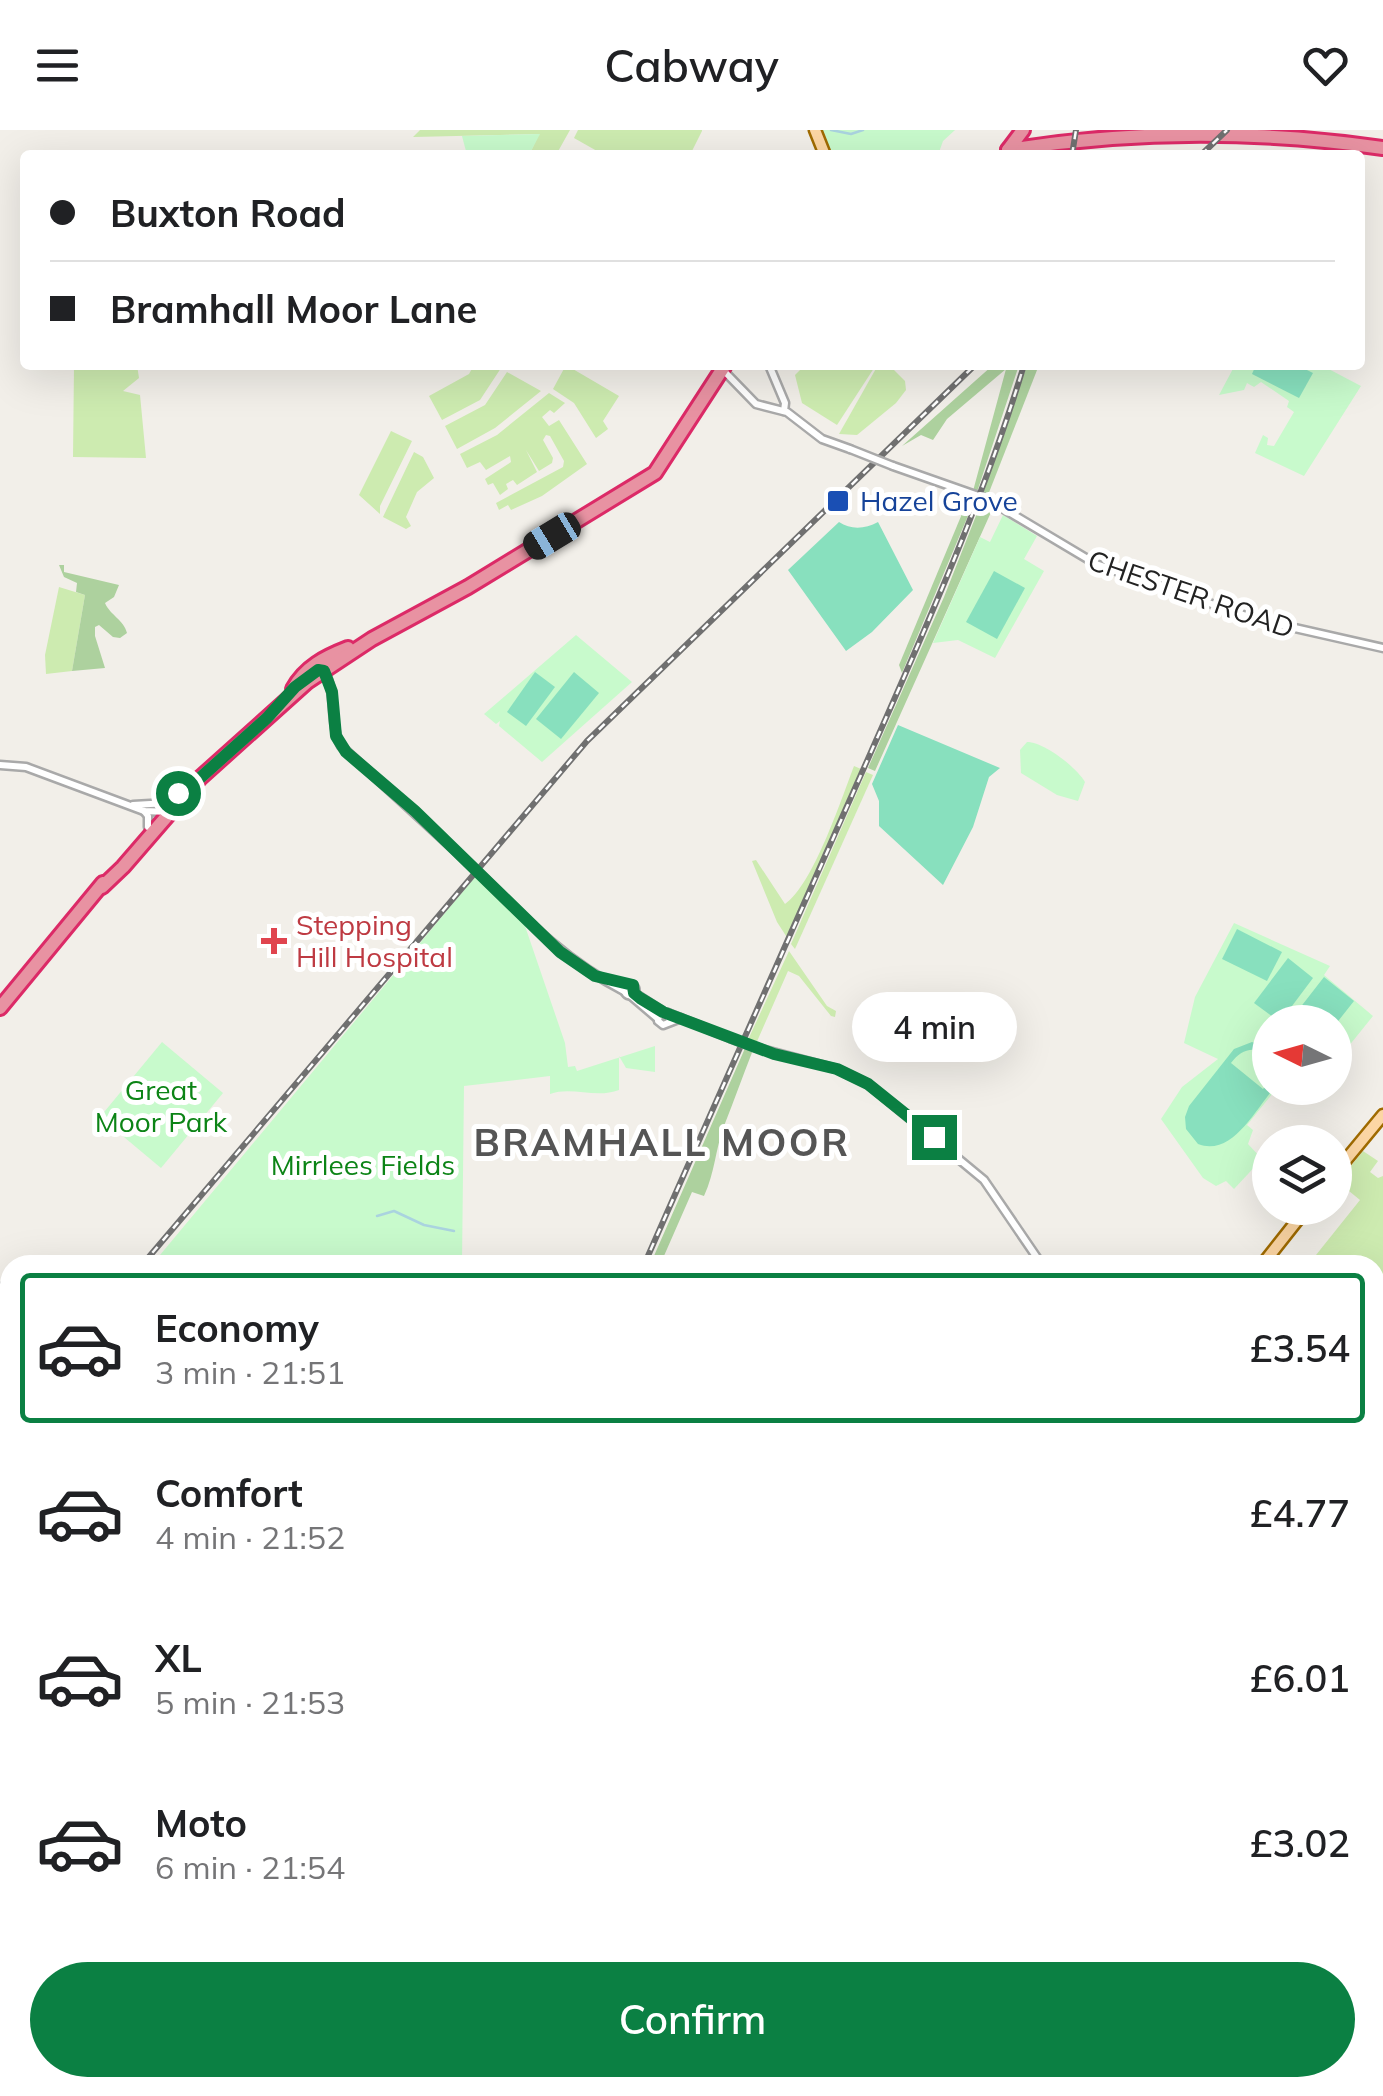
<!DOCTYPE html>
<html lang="en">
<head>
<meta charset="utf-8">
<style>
	body { margin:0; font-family:Mulish,sans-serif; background:#f2f2f2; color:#202124; height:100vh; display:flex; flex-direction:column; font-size:38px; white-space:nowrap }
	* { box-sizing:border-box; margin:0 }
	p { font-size:32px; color:#757577 }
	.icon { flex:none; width:55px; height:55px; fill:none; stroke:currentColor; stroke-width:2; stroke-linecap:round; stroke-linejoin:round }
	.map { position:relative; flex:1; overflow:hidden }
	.drawer { position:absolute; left:0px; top:1125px; width:1385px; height:842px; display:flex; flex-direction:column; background:#fff; border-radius:30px 30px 0 0; box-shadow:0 10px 40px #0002 }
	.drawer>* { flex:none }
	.top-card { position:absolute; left:20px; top:20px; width:1345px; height:220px; border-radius:10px; box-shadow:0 10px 40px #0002; display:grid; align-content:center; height:220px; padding:0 30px; background:#fff }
	.needle { width:65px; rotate:275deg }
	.fabs { position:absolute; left:1252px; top:875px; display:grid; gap:20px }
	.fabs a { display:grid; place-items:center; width:100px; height:100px; border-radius:50%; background:#fff; box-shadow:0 10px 40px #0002; font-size:50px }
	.end { position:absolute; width:45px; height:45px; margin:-22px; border:12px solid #0b8043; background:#fff; box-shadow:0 0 0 5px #fff }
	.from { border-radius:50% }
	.bubble { position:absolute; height:70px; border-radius:35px; background:#fff; box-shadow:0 10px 40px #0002; font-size:32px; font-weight:600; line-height:70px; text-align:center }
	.car { position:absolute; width:30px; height:60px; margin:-30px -15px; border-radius:12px; box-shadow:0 0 8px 2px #0007; background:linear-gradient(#222 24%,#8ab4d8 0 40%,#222 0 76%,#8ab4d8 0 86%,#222 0) }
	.top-card b { display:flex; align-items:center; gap:35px; height:95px; font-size:38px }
	.top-card b+b { border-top:2px solid #e0e0e0 }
	.top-card i { width:25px; height:25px; background:#202124 }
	ul { padding:18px 0 0; list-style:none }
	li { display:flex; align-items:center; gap:30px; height:150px; margin:0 20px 15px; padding:0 10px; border:5px solid transparent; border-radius:10px }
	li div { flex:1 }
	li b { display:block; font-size:38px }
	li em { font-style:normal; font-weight:600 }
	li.current { border-color:#0b8043 }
	li>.icon { width:90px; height:90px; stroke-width:1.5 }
	.primary-button { display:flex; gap:20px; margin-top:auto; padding:20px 30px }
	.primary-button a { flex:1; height:115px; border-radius:60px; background:#0b8043; color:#fff; font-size:40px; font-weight:600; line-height:115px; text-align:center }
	header { display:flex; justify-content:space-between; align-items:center; height:130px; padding:0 30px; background:#fff; font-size:45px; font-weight:600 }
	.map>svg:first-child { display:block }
	.grass { fill:#cdebb0 }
	.forest { fill:#add19e }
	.park { fill:#c8facc }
	.pitch { fill:#88e0be }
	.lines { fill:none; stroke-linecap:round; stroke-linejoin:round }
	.stream { stroke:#aad3df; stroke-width:2.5 }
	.minor-casing { stroke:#a9a9a9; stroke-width:11 }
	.major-casing { stroke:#a06b00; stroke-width:15 }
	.highway-casing { stroke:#dc2a67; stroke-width:18 }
	.minor { stroke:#fff; stroke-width:6 }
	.major { stroke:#fcd6a4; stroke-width:10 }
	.highway { stroke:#e892a2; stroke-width:12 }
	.rail-casing { stroke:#707070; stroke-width:6 }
	.rail { stroke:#fff; stroke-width:2.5; stroke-dasharray:8; stroke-linecap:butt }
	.minor-bridge-casing { stroke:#a9a9a9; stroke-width:11; stroke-linecap:butt }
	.minor-bridge { stroke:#fff; stroke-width:6 }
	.route { stroke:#0b8043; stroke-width:12 }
	.transit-dot { fill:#1a4fb4; stroke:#fff; stroke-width:4 }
	.health-dot { fill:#e0444e; stroke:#fff; stroke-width:4 }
	.labels { text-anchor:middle; stroke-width:10; stroke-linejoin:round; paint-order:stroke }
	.transit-label { font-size:28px; fill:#164399; stroke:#fff; text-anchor:start }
	.street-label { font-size:28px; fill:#222; stroke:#fff }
	.health-label { font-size:28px; fill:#be3a42; stroke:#fff; text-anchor:start }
	.park-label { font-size:28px; fill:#0c8416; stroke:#fff }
	.district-label { font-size:38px; font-weight:bold; letter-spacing:2.5px; fill:#555; stroke:#fff }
</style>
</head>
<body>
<header><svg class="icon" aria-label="menu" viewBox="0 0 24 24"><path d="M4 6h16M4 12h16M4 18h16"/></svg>Cabway<svg class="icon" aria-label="heart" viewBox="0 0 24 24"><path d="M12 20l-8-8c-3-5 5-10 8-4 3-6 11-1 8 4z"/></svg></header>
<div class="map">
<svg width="1383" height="1966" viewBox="0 0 1383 1966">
	<rect width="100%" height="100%" fill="#f2efe9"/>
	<!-- grass -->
	<g class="grass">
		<polygon points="420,0 570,0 556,25 529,25 539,4 413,7"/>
		<polygon points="578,0 702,0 702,1 690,25 604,25 574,8"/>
		<polygon points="74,235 137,235 139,248 123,261 140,265 146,328 73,327"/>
		<polygon points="474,235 503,235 480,270 442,290 429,266 469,244"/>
		<polygon points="566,235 619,266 603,291 608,299 596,308 574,273 553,259"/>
		<polygon points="805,235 876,235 837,295 802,273 795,245"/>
		<polygon points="878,235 889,235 905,251 906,260 896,273 857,305 839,304"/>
		<polygon points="507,242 541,261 495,298 457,319 445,296 485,275"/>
		<polygon points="549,263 565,273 554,283 550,280 542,287 549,296 559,290 587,334 542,366 511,380 508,375 499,380 496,373 563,337 564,331 550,306 546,305 543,310 553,328 552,333 539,341 526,320 537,342 517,355 513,350 506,354 508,359 500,365 493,353 488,355 485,349 511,332 510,326 486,340 480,332 467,338 460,324 497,305"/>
		<polygon points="391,301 412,311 380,376 380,384 359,365"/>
		<polygon points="414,322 423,327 434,348 417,362 406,387 411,396 406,399 383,387"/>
		<polygon points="59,457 85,465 72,541 46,544 45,525"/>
		<path d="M854,636L861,639L788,809L777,792L752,731L756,730L785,774C813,755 841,670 854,636Z"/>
		<polygon points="866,642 873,645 795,819 791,814"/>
		<polygon points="789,821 827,876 836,881 835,887 831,886 799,846 788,841 755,916 747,912"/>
		<polygon points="1363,1021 1378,1031 1370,1042 1378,1048 1383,1046 1383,1247 1375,1257 1375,1135 1308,1135 1360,1070 1338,1052"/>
	</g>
	<!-- forest -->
	<g class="forest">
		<polygon points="993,235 1019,235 977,362 973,361 1006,239 947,289 933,310 921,305 902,316"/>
		<polygon points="1027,235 1039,235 988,365 983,363"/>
		<polygon points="969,367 975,369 902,543 899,535"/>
		<polygon points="981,373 992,380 875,641 868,638 944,467"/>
		<path d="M59,435H64V442L119,455L114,467L105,473C110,485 124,490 127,503L120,508L113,507L99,495L95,497V506L105,538L72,541L85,465L76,462L77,453L64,447Z"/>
		<path d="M746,916L753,920C743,945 734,971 724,996C715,1021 715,1042 704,1066L692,1062L660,1135H650Z"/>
	</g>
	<!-- park -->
	<g class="park">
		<polygon points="819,0 955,0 943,11 938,25 830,25"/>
		<polygon points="540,4 529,25 467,25 462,6"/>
		<polygon points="1235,235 1321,235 1361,256 1304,346 1255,323 1263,305 1268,308 1267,315 1274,316 1294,282 1287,277 1289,271 1261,252 1254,257 1247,253 1244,260 1219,265"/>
		<polygon points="1003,385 1037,406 1024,429 1044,441 995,528 958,510 933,513 980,407 990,412"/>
		<polygon points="576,505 632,552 542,632 499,596 500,591 496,594 484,584"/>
		<path d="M1027,612C1044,612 1076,637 1085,652L1078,671L1057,665L1021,643L1020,620Z"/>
		<path d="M475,747L525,796L565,913L568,937L575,936L577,941L655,916V942L626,938L619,926V960C596,969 572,956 550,964V946L464,956L462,1133L465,1135H174L160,1125Z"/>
		<polygon points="1234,793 1330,836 1324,845 1373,886 1348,917 1335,907 1335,892 1270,892 1270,958 1277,958 1247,995 1253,1000 1248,1014 1262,1029 1234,1059 1226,1051 1216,1056 1203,1048 1161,989 1182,957 1218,929 1184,913 1195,867"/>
		<polygon points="162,912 223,963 161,1038 100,987"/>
		<polygon points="1375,1660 1383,1664 1383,1824 1375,1816"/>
		<polygon points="0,1901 10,1902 10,1958 256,1958 251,1966 0,1966"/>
	</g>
	<!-- pitch -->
	<g class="pitch">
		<polygon points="1256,235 1297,235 1313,243 1299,268 1252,244"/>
		<path d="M839,392C851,400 865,399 878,392L913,460L872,502L846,521L788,440Z"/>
		<polygon points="994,441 1025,458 997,509 966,492"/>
		<polygon points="535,542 555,557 526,596 507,582"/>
		<polygon points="574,542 599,563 561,609 536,589"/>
		<polygon points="898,595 1000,638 989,647 973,697 943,755 879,696 879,671 872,654"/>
		<polygon points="1237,799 1282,822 1267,851 1222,829"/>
		<polygon points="1288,828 1313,848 1280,892 1254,873"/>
		<polygon points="1324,847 1354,871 1335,895 1335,892 1289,892"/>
		<path d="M1252,912L1270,919V928C1256,914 1241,919 1231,933L1263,959L1270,951V958H1274C1255,980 1232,1027 1198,1014L1186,999L1185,987L1189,976L1234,919Z"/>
	</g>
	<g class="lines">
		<!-- stream -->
		<g class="stream">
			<polyline points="831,0 851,4 863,0"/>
			<polyline points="377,1086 394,1081 424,1095 454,1101"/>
			<polyline points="1375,1433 1383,1425"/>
			<polyline points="1375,1810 1383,1817"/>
			<polyline points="129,1966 131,1958"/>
			<polyline points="929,1966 932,1958"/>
		</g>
		<!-- minor casing -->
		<g class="minor-casing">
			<g id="minor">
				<polyline points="769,235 785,273 784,281"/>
				<polyline points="723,240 756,274 787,282 822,309 850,319"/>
				<polyline points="893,336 987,369 1096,434 1255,489 1383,518"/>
				<path d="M324,541C338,564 328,592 341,616L460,725"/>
				<polyline points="0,635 26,637 144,681 170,682"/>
				<polyline points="133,675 168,673"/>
				<polyline points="144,681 148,686 148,697"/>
				<path d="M486,750C530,794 569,833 624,861"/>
				<circle cx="630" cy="860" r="5.5"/>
				<polyline points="634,863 662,881"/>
				<polyline points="630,865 657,888"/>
				<polyline points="668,883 730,908"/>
				<polyline points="670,892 668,883 659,885 658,891 663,895 681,888"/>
				<polyline points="754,917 837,939 868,954 984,1050 1042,1135"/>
				<polyline points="0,1157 10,1157"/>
			</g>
		</g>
		<!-- major casing -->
		<g class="major-casing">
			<g id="major">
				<polyline points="815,0 825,25"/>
				<polyline points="1335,1043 1383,985"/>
				<polyline points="1262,1135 1307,1078"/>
				<polyline points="0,1673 10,1673"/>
				<polyline points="493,1958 499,1966"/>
				<polyline points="969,1966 972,1958"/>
			</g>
		</g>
		<!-- highway casing -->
		<g class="highway-casing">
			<g id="highway">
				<path d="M1008,20C1133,0 1258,0 1383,18"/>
				<polyline points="1008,20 1023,0"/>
				<path d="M293,559C305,537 325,527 348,518"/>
				<polyline points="102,757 123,737 200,648 307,552 372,509 468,457 655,343 725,235"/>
				<polyline points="0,878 103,753"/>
			</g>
		</g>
		<!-- minor -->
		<use href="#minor" class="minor"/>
		<!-- major -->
		<use href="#major" class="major"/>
		<!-- highway -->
		<use href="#highway" class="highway"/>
		<!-- rail casing -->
		<g class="rail-casing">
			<g id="rail">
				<polyline points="1072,25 1076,0"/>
				<polyline points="1201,25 1227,0"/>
				<polyline points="142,1135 587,611 975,235"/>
				<path d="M644,1135C719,964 796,794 871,622C927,495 984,368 1024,235"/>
				<polyline points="0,1306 10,1294"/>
				<polyline points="259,1966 264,1958"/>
			</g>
		</g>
		<!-- rail -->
		<use href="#rail" class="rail"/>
		<!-- minor-bridge casing -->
		<g class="minor-bridge-casing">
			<g id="minor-bridge">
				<polyline points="850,319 893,336"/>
				<polyline points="460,725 486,750"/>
				<polyline points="730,908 754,917"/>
			</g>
		</g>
		<!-- minor-bridge -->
		<use href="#minor-bridge" class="minor-bridge"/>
	</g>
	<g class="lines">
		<!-- route -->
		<polyline class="route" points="178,663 200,648 267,588 295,557 318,540 324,541 332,562 336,606 346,622 415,681 560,822 595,846 633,855 634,863 640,868 663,882 774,924 837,939 868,954 934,1007"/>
	</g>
	<!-- markers -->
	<rect class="transit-dot" x="826" y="359" width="24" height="24" rx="5"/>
	<path class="health-dot" d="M269 796h10v10h10v10h-10v10h-10v-10h-10v-10h10z"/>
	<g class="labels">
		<!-- transit labels -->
		<g class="transit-label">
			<text x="860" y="381">Hazel Grove</text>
		</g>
		<!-- street labels -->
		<g class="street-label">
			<text transform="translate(1191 464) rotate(19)" y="10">CHESTER ROAD</text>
		</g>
		<!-- health labels -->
		<g class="health-label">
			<text x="296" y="805">Stepping<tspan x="296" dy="32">Hill Hospital</tspan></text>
		</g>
		<!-- park labels -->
		<g class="park-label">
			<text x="161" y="970">Great<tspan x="161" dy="32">Moor Park</tspan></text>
			<text x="363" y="1045">Mirrlees Fields</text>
		</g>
		<!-- district labels -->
		<g class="district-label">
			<text x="662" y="1026">BRAMHALL MOOR</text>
		</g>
	</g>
</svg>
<div class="fabs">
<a><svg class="needle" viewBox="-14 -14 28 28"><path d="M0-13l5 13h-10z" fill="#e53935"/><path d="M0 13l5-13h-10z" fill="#757577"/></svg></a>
<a><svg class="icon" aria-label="layers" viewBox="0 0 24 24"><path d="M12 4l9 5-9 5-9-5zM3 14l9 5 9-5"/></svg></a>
</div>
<i class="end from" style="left:178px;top:663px"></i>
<i class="end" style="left:934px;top:1007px"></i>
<div class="bubble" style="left:852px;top:862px;width:165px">4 min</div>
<i class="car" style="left:552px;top:406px;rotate:239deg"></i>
<div class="top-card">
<b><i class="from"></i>Buxton Road</b>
<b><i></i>Bramhall Moor Lane</b>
</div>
<section class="drawer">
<ul>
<li class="current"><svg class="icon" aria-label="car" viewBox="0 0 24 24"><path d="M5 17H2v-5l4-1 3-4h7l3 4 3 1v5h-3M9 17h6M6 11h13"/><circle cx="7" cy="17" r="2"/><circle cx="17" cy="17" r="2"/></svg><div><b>Economy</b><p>3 min · 21:51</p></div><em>£3.54</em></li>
<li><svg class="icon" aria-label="car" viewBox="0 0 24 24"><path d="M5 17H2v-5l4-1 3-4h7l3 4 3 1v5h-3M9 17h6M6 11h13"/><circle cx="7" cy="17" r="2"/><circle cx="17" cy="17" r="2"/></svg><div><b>Comfort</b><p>4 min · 21:52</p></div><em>£4.77</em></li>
<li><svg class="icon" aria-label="car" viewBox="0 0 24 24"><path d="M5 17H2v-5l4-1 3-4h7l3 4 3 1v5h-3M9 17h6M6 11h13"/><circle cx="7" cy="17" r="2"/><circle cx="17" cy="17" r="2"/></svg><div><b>XL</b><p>5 min · 21:53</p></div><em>£6.01</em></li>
<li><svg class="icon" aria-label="car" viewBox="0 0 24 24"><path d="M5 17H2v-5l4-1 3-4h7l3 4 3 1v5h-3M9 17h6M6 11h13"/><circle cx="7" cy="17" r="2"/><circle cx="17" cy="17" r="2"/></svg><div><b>Moto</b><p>6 min · 21:54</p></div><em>£3.02</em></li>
</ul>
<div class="primary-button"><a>Confirm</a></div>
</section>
</div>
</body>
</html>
